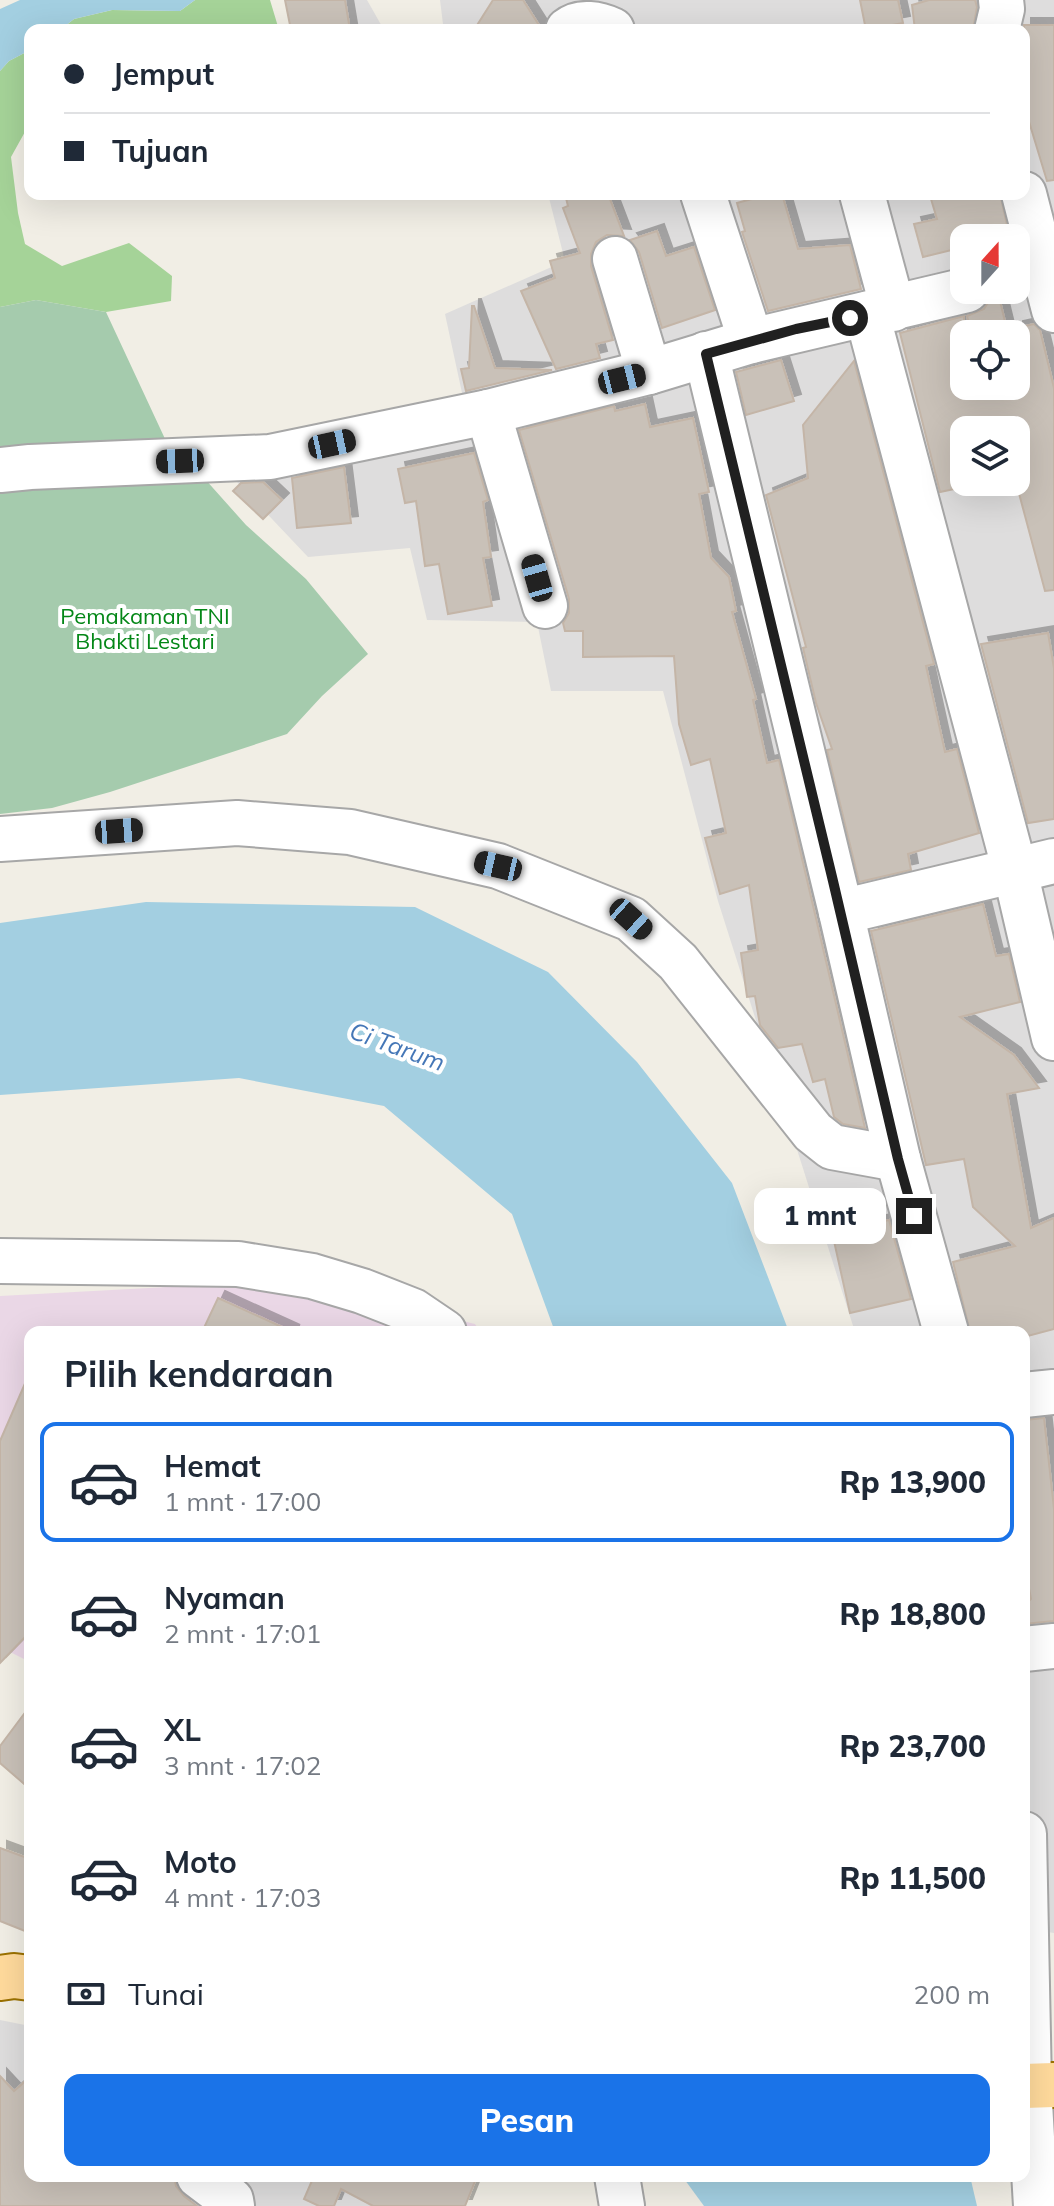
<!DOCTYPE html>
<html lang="id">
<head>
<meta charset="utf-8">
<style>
	body { margin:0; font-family:Mulish,sans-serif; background:#f6f6f7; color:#1f2937; height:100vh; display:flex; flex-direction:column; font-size:30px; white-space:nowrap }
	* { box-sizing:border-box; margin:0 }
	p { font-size:26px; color:#747a83 }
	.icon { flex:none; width:44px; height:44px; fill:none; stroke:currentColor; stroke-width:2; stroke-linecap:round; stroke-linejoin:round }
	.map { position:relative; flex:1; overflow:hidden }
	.sheet { position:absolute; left:24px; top:1326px; width:1006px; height:856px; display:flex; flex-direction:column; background:#fff; border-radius:16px; box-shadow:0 8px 32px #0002 }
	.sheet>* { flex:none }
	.guide { position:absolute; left:24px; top:24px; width:1006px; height:176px; border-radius:16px; box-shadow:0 8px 32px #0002; display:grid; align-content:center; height:176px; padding:0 40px; background:#fff }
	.needle { width:52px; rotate:21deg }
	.controls { position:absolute; left:950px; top:224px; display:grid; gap:16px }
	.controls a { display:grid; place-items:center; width:80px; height:80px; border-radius:16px; background:#fff; box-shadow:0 8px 32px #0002; font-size:40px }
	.end { position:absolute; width:36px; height:36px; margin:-18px; border:10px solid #202020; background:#fff; box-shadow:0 0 0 4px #fff }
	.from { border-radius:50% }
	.bubble { position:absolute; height:56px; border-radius:16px; background:#fff; box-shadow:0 8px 32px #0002; font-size:26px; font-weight:800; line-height:56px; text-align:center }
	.car { position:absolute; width:24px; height:48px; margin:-24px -12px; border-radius:10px; box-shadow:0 0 6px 2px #0007; background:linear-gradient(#222 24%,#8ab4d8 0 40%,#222 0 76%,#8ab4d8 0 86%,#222 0) }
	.guide b { display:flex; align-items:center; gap:28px; height:76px; font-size:30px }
	.guide b+b { border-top:2px solid #e0e1e3 }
	.guide i { width:20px; height:20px; background:#1f2937 }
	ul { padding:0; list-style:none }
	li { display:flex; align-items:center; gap:24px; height:120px; margin:0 16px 12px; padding:0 24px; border:4px solid transparent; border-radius:16px }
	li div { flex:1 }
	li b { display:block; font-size:30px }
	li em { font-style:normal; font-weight:800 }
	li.current { border-color:#1a73e8 }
	li>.icon { width:72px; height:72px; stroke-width:1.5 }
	h2 { padding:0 40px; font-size:36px; line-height:96px }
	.pay { display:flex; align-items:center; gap:20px; height:88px; padding:0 40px; font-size:30px }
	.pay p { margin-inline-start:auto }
	.primary-button { display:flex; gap:16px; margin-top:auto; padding:16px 40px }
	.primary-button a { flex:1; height:92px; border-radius:16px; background:#1a73e8; color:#fff; font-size:32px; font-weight:800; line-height:92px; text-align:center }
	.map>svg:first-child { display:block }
	.residential { fill:#dedddd; fill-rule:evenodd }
	.industrial { fill:#ead7e6 }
	.forest { fill:#a5d398 }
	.cemetery { fill:#a5cbad }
	.water { fill:#a3cfe1 }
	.building { fill:#c9c1b8; stroke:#c4b5a7; stroke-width:2; filter:url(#shadow) }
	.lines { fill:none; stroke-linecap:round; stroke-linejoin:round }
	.minor-casing { stroke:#a7a7a7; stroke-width:48 }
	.major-casing { stroke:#9b7100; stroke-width:48 }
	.minor { stroke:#fff; stroke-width:44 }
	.major { stroke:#ffda9c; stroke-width:44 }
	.route { stroke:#202020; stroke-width:10 }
	.labels { text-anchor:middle; stroke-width:8; stroke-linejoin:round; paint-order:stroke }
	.park-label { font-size:22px; fill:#048717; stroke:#fff }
	.water-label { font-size:24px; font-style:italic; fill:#4577b7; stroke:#fff }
</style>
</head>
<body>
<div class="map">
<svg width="1054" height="2206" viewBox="0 0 1054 2206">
	<defs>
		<filter id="shadow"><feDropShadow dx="7" dy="-7" stdDeviation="0" flood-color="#0004"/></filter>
	</defs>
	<rect width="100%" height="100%" fill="#f1eee5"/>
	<!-- residential -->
	<g class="residential">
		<polygon points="323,0 367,0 384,30 315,30"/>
		<path d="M440,0H1054V1933L1041,1931L1049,1893L1024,1891V1332H855L718,901L663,691H551L537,622L427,620L410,548L308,557L219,463L470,430L445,314L565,261L548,194H1024V30H420L443,24ZM964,238H1016V290H964ZM964,334H1016V386H964ZM964,430H1016V482H964Z"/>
		<polygon points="0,2020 30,2026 30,2176 356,2176 412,2206 0,2206"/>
	</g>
	<!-- industrial -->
	<polygon class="industrial" points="296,1280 475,1324 480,1332 30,1332 30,1662 0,1647 0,1296"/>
	<!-- forest -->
	<g class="forest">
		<polygon points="195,0 270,0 279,30 60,30 74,19 112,10 180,11"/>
		<polygon points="30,50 30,128 26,130 11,157 18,213 25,244 62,266 129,243 172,276 171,301 106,312 36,300 0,307 0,71 9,61"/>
	</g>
	<!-- cemetery -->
	<polygon class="cemetery" points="36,300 106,312 166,441 188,460 246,525 306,579 368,654 322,696 287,734 110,792 52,808 0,814 0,307"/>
	<!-- water -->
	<g class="water">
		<polygon points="20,0 195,0 180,11 112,10 74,19 60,30 30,30 30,50 9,61 0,71 0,9"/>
		<polygon points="146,902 415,907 548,972 637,1062 732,1183 789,1332 555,1332 512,1214 384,1106 239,1078 0,1095 0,923"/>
		<polygon points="682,2176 970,2176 977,2206 704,2206"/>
	</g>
	<!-- building -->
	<g class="building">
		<polygon points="285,0 345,0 350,30 291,30"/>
		<polygon points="493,0 523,0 542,30 474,30"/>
		<polygon points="860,0 898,0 903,23 866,30"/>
		<polygon points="929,0 975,0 977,7 973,30 915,30 912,5"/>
		<polygon points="1024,25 1054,25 1054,180 1047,181 1024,105"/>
		<polygon points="565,194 608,194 624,236 607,235 596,242 591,254 591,266 613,340 596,344 600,358 556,369 521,291 555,278 550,261 580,253 563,208 568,206"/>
		<polygon points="770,194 782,194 798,249 850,245 861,289 768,311 742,232 745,231 737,203"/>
		<polygon points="950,194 1000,194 1010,238 964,238 964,247 923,257 914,224 937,219 931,199"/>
		<polygon points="657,231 666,256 694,247 715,310 662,328 639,252 630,240"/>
		<polygon points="999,297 1008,334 972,334 967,316 984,309 990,299"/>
		<polygon points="472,306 474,306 495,368 552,370 466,391 461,369 469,368"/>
		<polygon points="964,316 964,386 1016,386 1016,328 1034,324 1040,330 1054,388 1054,590 1045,591 1016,482 1016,430 964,430 964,487 940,492 900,333"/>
		<polygon points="781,360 794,401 746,415 736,372"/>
		<polygon points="854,361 934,664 926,666 945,752 957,749 979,833 908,854 911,870 859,882 827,750 832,749 816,703 803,648 806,647 766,495 808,478 803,425"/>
		<polygon points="645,404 650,427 693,418 709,492 699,494 711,558 729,577 736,611 732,612 756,699 753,700 767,763 779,760 865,1128 843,1124 834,1117 825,1079 813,1082 802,1044 778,1048 760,1025 755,996 747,997 741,953 758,950 749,885 720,894 705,838 726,833 710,759 691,765 679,724 674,656 583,657 583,631 565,631 563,623 569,613 569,599 519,430 614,406 615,411"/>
		<polygon points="474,453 488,500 483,502 491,557 483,558 492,606 448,614 439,564 425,566 416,501 405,503 398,469"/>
		<polygon points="344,467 351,523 297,528 292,478"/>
		<polygon points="263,482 282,500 263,519 233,491 241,483"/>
		<polygon points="1048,633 1054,668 1054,819 1028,823 981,644"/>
		<polygon points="983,904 996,956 1009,954 1020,1002 960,1017 1014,1055 1039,1088 1007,1094 1031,1228 1054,1218 1054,1329 1024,1337 1024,1332 970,1332 953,1262 1015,1246 973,1207 964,1159 926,1165 871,931"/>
		<polygon points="889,1220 911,1299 850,1313 832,1232"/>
		<polygon points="218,1298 293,1332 202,1332"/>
		<polygon points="30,1372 30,1632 0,1663 0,1441"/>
		<polygon points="1044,1418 1054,1509 1054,1621 1024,1624 1024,1606 1031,1599 1024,1562 1024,1420"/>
		<polygon points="30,1706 30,1789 0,1763 0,1746"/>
		<polygon points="0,1848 30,1859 30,1933 0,1921"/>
		<polygon points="0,2076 14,2091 30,2077 30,2176 174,2176 176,2186 184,2196 197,2206 0,2206"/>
		<polygon points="314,2176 477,2176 465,2206 373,2206 341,2189 334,2206 319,2206 304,2199"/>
	</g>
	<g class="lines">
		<!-- minor casing -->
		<g class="minor-casing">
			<g id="minor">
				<path d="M568,30C580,20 599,24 612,30"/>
				<polyline points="997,30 1002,9 1001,0"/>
				<polyline points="703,194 751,341"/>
				<polyline points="862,194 893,309"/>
				<polyline points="1024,194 1054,310"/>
				<polyline points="615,259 649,372"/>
				<polyline points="867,314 1015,871 1054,1038"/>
				<polyline points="706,354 841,912 1054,861"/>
				<polyline points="488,412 545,606"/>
				<polyline points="0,470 30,467 270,457 488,412 649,372 751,341 967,290"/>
				<polyline points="0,839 237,823 350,832 498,866 631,919 678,962 813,1132 832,1147 898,1159"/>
				<polyline points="841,912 898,1159 946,1332"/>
				<polyline points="0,1261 238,1264 312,1276 362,1291 413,1311 444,1332"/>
				<polyline points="1024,1395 1054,1392"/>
				<polyline points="1024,1649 1054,1646"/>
				<polyline points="1024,1834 1029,2086 1036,2206"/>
				<polyline points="199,2176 231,2200 232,2206"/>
				<polyline points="617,2176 622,2206"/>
			</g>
		</g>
		<!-- major casing -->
		<g class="major-casing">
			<g id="major">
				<polyline points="0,1978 14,1976 30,1978"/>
				<polyline points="1024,2086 1054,2085"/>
			</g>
		</g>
		<!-- minor -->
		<use href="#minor" class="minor"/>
		<!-- major -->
		<use href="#major" class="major"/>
	</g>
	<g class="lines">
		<!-- route -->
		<polyline class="route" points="850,318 796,329 706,354 833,881 898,1159 914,1216"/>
	</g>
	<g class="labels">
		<!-- park labels -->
		<g class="park-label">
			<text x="145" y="624">Pemakaman TNI<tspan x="145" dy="25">Bhakti Lestari</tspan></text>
		</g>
		<!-- water labels -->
		<g class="water-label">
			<text transform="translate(397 1047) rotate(20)" y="8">Ci Tarum</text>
		</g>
	</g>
</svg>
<div class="controls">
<a><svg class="needle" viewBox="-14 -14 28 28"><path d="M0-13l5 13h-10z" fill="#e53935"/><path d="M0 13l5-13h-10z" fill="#747a83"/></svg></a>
<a><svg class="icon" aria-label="locate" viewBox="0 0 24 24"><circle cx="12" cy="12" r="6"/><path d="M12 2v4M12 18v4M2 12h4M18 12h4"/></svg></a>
<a><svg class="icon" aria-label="layers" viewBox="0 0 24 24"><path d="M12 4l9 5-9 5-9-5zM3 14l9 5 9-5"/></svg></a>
</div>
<i class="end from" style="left:850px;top:318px"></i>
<i class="end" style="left:914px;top:1216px"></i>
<div class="bubble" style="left:754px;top:1188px;width:132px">1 mnt</div>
<i class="car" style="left:622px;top:379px;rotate:76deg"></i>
<i class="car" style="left:332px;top:444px;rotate:78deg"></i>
<i class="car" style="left:180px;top:461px;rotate:268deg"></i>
<i class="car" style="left:537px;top:578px;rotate:344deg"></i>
<i class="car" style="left:119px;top:831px;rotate:86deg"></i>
<i class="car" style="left:498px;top:866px;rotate:283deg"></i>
<i class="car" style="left:631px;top:919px;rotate:132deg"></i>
<div class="guide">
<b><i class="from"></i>Jemput</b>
<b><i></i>Tujuan</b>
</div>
<section class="sheet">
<h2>Pilih kendaraan</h2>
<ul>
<li class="current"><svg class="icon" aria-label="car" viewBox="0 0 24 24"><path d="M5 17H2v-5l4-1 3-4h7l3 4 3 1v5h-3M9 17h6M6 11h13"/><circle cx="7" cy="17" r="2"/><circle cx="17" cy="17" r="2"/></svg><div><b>Hemat</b><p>1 mnt · 17:00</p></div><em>Rp 13,900</em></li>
<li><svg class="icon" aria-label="car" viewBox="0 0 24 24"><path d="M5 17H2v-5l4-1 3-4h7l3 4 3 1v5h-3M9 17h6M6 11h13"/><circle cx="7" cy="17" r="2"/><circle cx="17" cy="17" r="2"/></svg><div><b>Nyaman</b><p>2 mnt · 17:01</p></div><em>Rp 18,800</em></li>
<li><svg class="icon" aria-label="car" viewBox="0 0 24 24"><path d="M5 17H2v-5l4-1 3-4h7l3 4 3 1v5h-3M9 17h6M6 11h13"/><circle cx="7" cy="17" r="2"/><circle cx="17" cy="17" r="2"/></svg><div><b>XL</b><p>3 mnt · 17:02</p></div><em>Rp 23,700</em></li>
<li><svg class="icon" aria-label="car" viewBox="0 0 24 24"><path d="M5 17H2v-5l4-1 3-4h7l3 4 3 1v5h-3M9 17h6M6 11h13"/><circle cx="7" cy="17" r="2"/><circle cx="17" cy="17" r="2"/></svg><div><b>Moto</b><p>4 mnt · 17:03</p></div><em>Rp 11,500</em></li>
</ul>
<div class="pay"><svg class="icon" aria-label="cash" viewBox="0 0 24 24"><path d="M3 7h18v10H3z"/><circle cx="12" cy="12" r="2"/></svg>Tunai<p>200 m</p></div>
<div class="primary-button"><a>Pesan</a></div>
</section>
</div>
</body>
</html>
